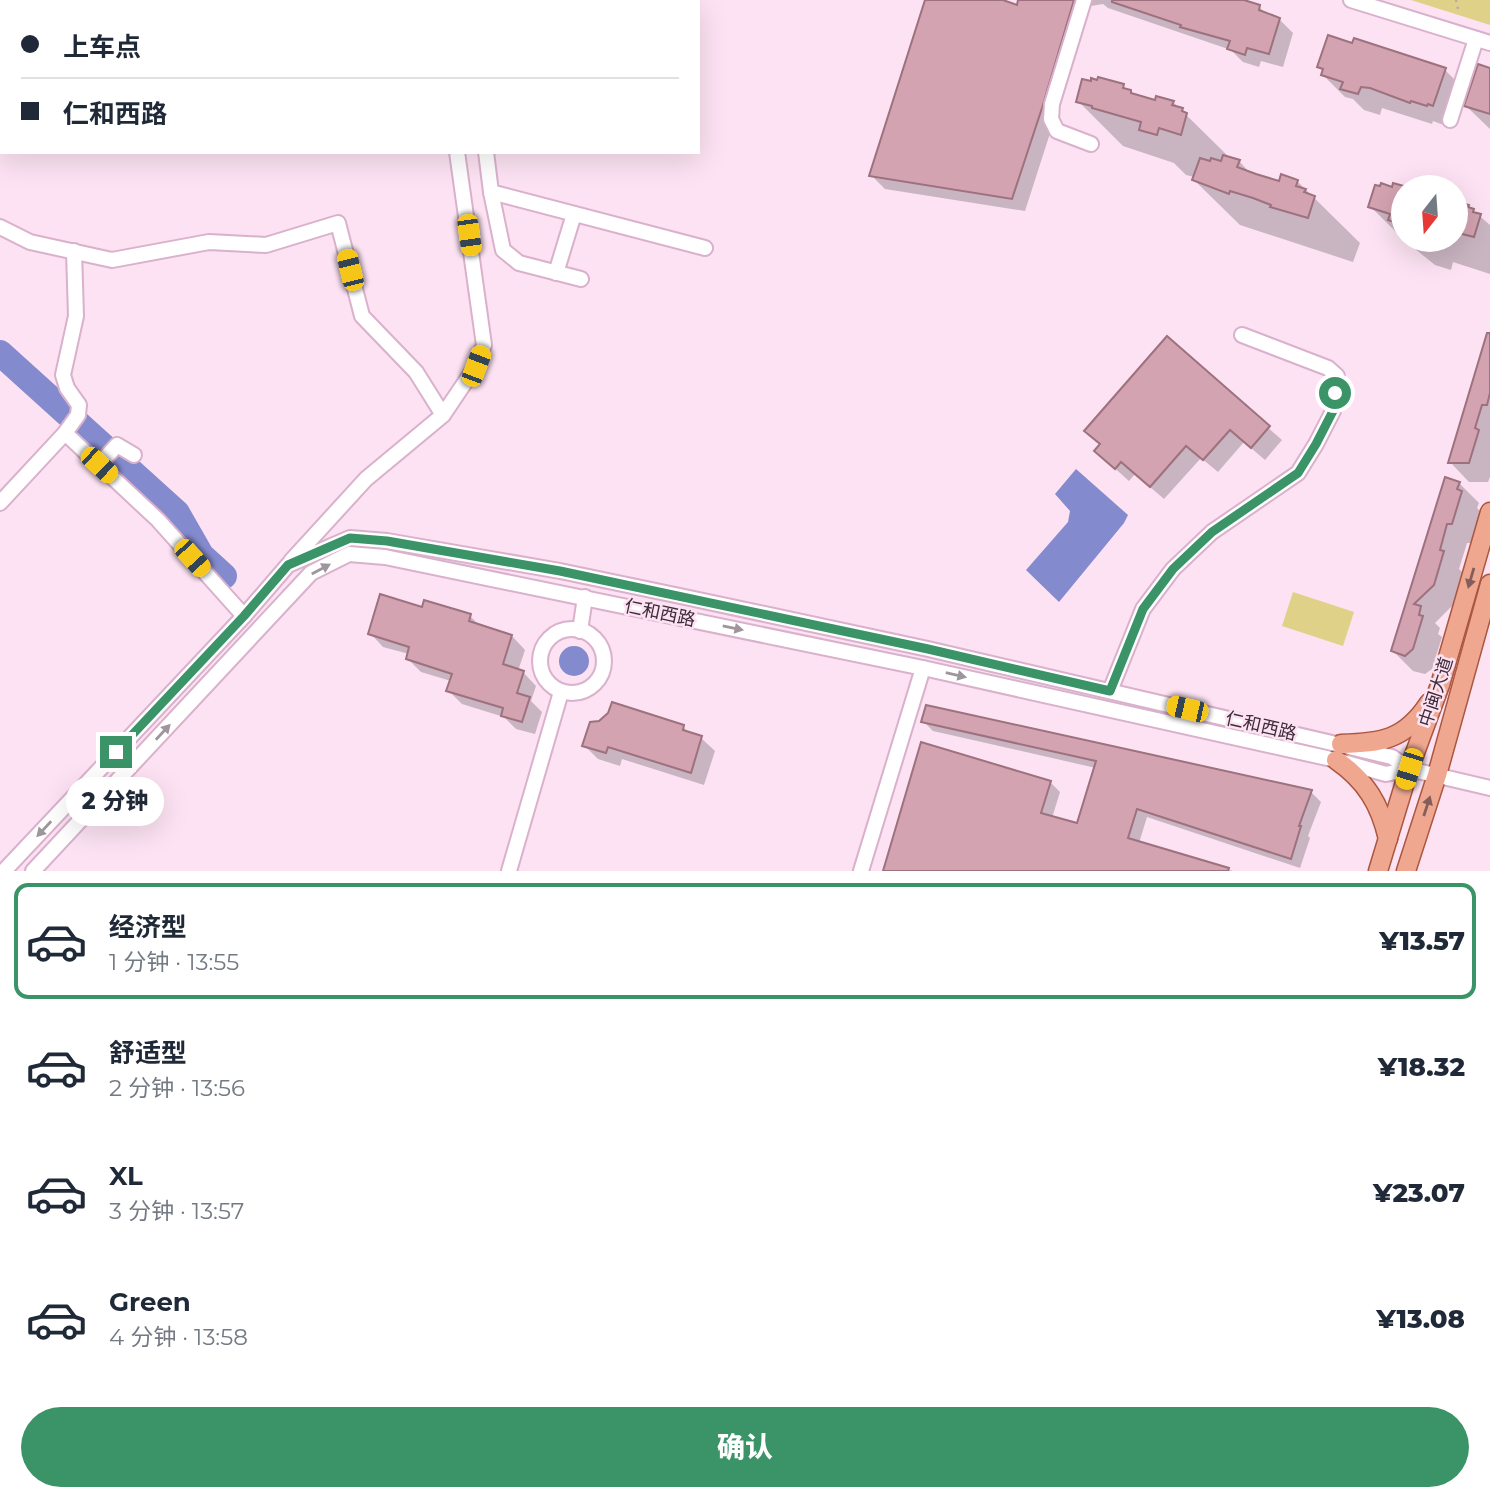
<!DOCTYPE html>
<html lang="zh">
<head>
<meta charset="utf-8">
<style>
	body { margin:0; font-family:Montserrat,"Noto Sans SC",sans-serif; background:#f6f6f7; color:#1f2937; height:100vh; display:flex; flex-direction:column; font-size:26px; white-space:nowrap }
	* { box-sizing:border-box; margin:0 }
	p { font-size:23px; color:#747a83 }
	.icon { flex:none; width:38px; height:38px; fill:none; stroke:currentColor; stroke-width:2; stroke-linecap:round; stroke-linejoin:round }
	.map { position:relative; height:871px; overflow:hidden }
	.sheet { display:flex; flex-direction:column; background:#fff; flex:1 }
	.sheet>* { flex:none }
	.banner { position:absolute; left:0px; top:0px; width:700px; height:154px; box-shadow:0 7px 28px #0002; display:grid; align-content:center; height:154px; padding:0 21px; background:#fff }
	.needle { width:46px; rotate:197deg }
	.fabs { position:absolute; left:1391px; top:175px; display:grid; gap:14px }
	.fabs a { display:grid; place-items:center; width:77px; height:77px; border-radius:50%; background:#fff; box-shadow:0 7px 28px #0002; font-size:35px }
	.end { position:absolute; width:32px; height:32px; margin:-16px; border:9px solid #3b9368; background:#fff; box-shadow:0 0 0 4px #fff }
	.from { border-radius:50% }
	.bubble { position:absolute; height:49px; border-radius:24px; background:#fff; box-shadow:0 7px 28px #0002; font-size:23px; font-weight:800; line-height:49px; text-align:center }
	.car { position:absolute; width:21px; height:42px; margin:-21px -10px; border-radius:9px; box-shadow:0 0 5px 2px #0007; background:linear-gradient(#f5c518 24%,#345 0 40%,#f5c518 0 76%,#345 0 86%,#f5c518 0) }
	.banner b { display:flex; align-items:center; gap:24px; height:66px; font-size:26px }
	.banner b+b { border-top:2px solid #e0e1e3 }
	.banner i { width:18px; height:18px; background:#1f2937 }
	ul { padding:12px 0 0; list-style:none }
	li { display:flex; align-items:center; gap:21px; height:116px; margin:0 14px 10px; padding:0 7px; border:4px solid transparent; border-radius:14px }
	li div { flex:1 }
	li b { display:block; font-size:26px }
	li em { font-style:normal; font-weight:800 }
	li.selected { border-color:#3b9368 }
	li>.icon { width:63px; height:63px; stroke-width:1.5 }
	.cta { display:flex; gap:14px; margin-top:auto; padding:14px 21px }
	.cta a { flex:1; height:80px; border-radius:42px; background:#3b9368; color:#fff; font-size:28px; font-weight:800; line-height:80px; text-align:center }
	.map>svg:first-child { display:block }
	.green { fill:#dfd288 }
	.water { fill:#848ace }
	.shadow { fill:#0003 }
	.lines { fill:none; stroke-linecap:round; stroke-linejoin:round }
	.river { stroke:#848ace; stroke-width:26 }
	.building { fill:#d3a3b1; stroke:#9d717e; stroke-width:2 }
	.minor-casing { stroke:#dab1cc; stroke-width:18 }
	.major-casing { stroke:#aa5640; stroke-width:21 }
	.path { stroke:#bda6b5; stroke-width:2.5; stroke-dasharray:2 5; stroke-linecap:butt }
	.minor { stroke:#fff; stroke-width:14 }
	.major { stroke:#efa78f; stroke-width:18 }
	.oneway { fill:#9e969c }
	.oneway2 { fill:#845e5b }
	.route { stroke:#3b9368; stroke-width:9 }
	.labels { text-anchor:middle; stroke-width:5; stroke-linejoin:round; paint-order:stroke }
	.street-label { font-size:18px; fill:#3d2d38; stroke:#fce2f2 }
</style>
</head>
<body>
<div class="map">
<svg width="1490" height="871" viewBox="0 0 1490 871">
	<rect width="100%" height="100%" fill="#fce2f2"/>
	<!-- green -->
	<g class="green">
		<polygon points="1411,0 1490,0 1490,25"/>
		<polygon points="1293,592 1354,612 1343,646 1282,626"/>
	</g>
	<!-- water -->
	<g class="water">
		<polygon points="1076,469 1128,515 1124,523 1059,602 1026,570 1068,522 1070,511 1055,494"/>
		<circle cx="574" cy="661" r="15"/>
	</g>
	<!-- shadow -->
	<g class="shadow">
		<polygon points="927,0 996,0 1018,7 1020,0 1238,0 1259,7 1267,15 1279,19 1293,33 1283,67 1261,61 1259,67 1243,62 1231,50 1108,8 1103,4 1091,6 1025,211 885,189 871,175"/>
		<polygon points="1319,67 1445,70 1467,92 1455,126 1449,124 1449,127 1433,121 1432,124 1382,108 1380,115 1364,110 1353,99 1345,97 1323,75 1324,72"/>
		<polygon points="1490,70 1490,129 1466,106"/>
		<polygon points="1123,86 1134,95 1156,102 1173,102 1231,159 1239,161 1251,174 1280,183 1297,181 1360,243 1353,262 1240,225 1194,180 1195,177 1186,175 1174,163 1123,146 1078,101"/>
		<polygon points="1404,188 1404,240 1370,206 1393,189"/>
		<polygon points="1456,202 1468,206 1490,225 1490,274 1453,262 1451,270 1435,265 1404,240 1456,240"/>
		<polygon points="1490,331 1490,477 1488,482 1469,482 1450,462"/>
		<polygon points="1167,339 1282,440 1265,460 1244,442 1218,472 1201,458 1164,499 1135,474 1129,481 1110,464 1102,445"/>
		<polygon points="1459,483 1479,503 1477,508 1481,512 1471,543 1467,543 1459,569 1463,573 1453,605 1435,623 1440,628 1438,634 1442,637 1432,669 1425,674 1413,671 1393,651"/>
		<polygon points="423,610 470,616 481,627 512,636 525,650 518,671 523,672 536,686 531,701 542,712 535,734 516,729 504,717 462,704 448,690 451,681 421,672 408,659 409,654 383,647 370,633"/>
		<polygon points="610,714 683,727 690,734 701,738 715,751 704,785 622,759 620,766 598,759 584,745 600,722"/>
		<polygon points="923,721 1311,792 1321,802 1308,836 1310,838 1300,868 1147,817 1139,843 1233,871 884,871 1050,782 1060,792 1052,818 1078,826 1096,768 933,731"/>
	</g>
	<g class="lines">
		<!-- river -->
		<polyline class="river" points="0,353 177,513 201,555 224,576"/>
	</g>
	<!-- building -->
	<g class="building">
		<polygon points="925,0 1003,0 1017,5 1018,0 1074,0 1042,108 1012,199 869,176"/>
		<polygon points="1112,0 1244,0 1260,5 1259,10 1280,18 1269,54 1247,48 1245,55 1227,49 1230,41 1180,27 1181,25 1112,2"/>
		<polygon points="1328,35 1352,43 1354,38 1446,68 1433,106 1428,104 1427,106 1411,101 1410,103 1370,88 1361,87 1358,94 1340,89 1343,82 1321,75 1323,69 1317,67"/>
		<polygon points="1478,64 1490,68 1490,114 1464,106"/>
		<polygon points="1098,77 1124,84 1123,88 1131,90 1131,93 1155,100 1156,96 1174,101 1172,105 1183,108 1182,111 1187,113 1181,135 1159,128 1157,135 1139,130 1141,122 1092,108 1092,106 1076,102 1082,79 1091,81 1091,78 1097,80"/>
		<polygon points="1223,155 1240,160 1237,167 1256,174 1279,181 1281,174 1298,180 1296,186 1306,189 1304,192 1315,196 1308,218 1270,207 1271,205 1253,198 1230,191 1229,194 1192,180 1200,158 1210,161 1211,158 1221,161"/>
		<polygon points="1381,183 1392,187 1393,183 1404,186 1404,225 1388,220 1390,214 1368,207 1375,185 1380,186"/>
		<polygon points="1456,201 1469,205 1468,207 1474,209 1473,212 1481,214 1474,237 1458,233 1456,236"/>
		<polygon points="1487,333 1490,333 1490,393 1487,405 1482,405 1475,428 1479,430 1469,463 1448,463"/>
		<polygon points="1167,336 1270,426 1251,448 1230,430 1203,460 1186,446 1150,487 1121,462 1115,469 1094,451 1100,444 1084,431"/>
		<polygon points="1445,477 1460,482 1457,489 1462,491 1452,524 1447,524 1440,550 1444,551 1434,585 1414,604 1421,606 1419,615 1423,616 1413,649 1405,656 1391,651"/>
		<polygon points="380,594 422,607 424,600 471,614 469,621 512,635 503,664 524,671 517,693 530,697 522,722 501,716 503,708 446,691 452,674 406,659 409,647 368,634"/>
		<polygon points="612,702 684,725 683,730 702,736 691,773 608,747 606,753 582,746 590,722 599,721 608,713"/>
		<polygon points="926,705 1312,790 1299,826 1301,826 1291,859 1137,809 1128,838 1229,868 1228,871 883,871 921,742 1051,781 1041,813 1077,823 1096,761 921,722"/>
	</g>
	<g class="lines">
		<!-- minor casing -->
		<g class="minor-casing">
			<g id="minor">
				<polyline points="435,0 435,2"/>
				<polyline points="1084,0 1052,104 1051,119 1057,131 1091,144"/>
				<polyline points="1351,0 1490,43"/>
				<polyline points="514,2 514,0"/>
				<polyline points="1450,120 1476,39"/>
				<polyline points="486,152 491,192 705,248"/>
				<polyline points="491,192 503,250 519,263 581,279"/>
				<polyline points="0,227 30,242 112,260 209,242 266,245 338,223 362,316 416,372 443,415"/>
				<polyline points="556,273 574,214"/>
				<polyline points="65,433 78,415 79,405 67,388 63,375 76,316 74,251"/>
				<polyline points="99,465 117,445 134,455"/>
				<polyline points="0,503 65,433 158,520 244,616"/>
				<polyline points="291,561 366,479 443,415 476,366 484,345 457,152"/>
				<circle cx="572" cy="661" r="32"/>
				<polyline points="580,631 585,597"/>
				<polyline points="1110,691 1143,609 1173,569 1212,532 1298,473 1316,444 1333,411 1337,376 1328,368 1242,335"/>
				<polyline points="4,871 244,616 288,565 350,538 387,541 560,571 680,596 928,649 1392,757 1409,769"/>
				<polyline points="33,871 311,573 349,554 385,557 923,668 1336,760 1386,774 1409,769 1490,788"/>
				<polyline points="509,871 561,692"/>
				<polyline points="861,871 923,668"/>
			</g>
		</g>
		<!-- major casing -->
		<g class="major-casing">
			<g id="major">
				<path d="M1341,744C1381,743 1405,740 1429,703"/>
				<path d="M1336,760C1366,781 1380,804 1388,839"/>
				<polyline points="1378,871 1409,769 1440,685 1490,512"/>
				<polyline points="1406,871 1437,775 1490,584"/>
			</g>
		</g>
		<!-- path -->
		<polyline class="path" points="1456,0 1458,9"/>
		<!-- minor -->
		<use href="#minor" class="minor"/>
		<!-- major -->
		<use href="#major" class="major"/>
	</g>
	<!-- one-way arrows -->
	<defs><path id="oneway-solid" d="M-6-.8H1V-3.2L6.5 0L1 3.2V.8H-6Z" transform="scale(1.75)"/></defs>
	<g class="oneway">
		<use href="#oneway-solid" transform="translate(321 569) rotate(-28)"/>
		<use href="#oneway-solid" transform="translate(733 628) rotate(12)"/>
		<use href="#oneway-solid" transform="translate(956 675) rotate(13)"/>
		<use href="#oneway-solid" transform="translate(163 732) rotate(-47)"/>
		<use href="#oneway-solid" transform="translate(44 829) rotate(133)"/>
	</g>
	<g class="oneway2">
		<use href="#oneway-solid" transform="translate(1471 578) rotate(106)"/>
		<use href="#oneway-solid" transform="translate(1427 806) rotate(-72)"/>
	</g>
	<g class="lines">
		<!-- route -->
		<polyline class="route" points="116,752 244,616 288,565 350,538 387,541 560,571 928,649 1110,691 1143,609 1173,569 1212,532 1298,473 1316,444 1333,411 1335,393"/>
	</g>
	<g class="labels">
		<!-- street labels -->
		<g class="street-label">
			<text transform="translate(660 613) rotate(12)" y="6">仁和西路</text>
			<text transform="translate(1436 692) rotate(-72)" y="6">中闽大道</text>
			<text transform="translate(1261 726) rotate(13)" y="6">仁和西路</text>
		</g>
	</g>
</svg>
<div class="fabs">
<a><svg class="needle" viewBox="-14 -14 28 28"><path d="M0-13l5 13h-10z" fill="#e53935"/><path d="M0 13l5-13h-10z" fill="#747a83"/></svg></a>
</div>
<i class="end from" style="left:1335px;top:393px"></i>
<i class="end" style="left:116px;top:752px"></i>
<div class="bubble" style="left:66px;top:777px;width:98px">2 分钟</div>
<i class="car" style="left:469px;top:235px;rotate:172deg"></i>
<i class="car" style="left:350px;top:270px;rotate:346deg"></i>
<i class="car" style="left:476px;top:366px;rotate:21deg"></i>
<i class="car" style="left:99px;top:465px;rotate:133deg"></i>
<i class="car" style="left:192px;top:558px;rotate:138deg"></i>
<i class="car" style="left:1187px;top:709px;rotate:283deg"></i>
<i class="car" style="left:1409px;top:769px;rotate:197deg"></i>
<div class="banner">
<b><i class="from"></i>上车点</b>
<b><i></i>仁和西路</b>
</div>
</div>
<section class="sheet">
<ul>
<li class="selected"><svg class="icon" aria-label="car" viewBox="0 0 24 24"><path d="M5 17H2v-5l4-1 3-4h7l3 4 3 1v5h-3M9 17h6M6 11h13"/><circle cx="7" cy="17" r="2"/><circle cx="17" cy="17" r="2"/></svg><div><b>经济型</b><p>1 分钟 · 13:55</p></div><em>¥13.57</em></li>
<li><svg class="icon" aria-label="car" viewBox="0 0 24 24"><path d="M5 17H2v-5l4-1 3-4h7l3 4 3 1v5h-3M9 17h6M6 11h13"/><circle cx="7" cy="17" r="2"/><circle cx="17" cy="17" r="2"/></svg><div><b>舒适型</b><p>2 分钟 · 13:56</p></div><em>¥18.32</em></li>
<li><svg class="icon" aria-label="car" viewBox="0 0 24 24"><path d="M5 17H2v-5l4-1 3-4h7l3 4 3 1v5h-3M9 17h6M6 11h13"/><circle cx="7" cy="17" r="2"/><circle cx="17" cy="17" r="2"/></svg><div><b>XL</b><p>3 分钟 · 13:57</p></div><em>¥23.07</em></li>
<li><svg class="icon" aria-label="car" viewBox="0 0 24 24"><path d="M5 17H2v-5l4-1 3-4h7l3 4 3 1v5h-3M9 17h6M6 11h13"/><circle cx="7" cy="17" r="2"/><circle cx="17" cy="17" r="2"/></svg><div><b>Green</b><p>4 分钟 · 13:58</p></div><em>¥13.08</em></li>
</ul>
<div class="cta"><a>确认</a></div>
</section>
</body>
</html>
